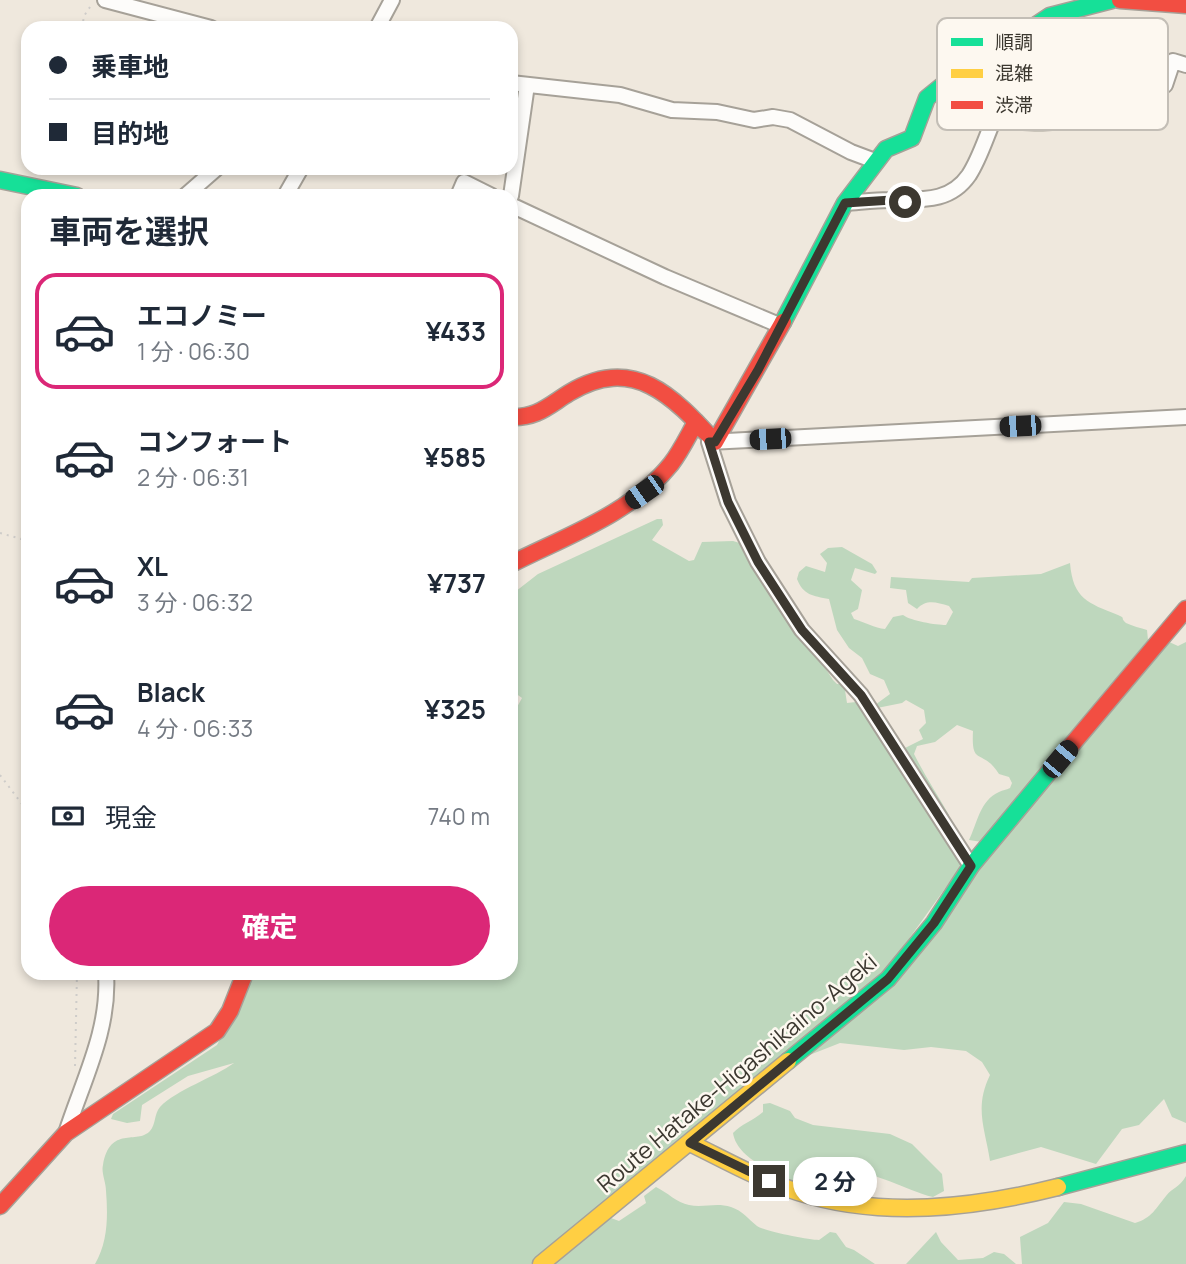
<!DOCTYPE html>
<html lang="ja">
<head>
<meta charset="utf-8">
<style>
	body { margin:0; font-family:Manrope,"Noto Sans JP",sans-serif; background:#f2f2f3; color:#1f2937; height:100vh; display:flex; flex-direction:column; font-size:26px; white-space:nowrap }
	* { box-sizing:border-box; margin:0 }
	p { font-size:23px; color:#747a83 }
	.icon { flex:none; width:38px; height:38px; fill:none; stroke:currentColor; stroke-width:2; stroke-linecap:round; stroke-linejoin:round }
	.map { position:relative; flex:1; overflow:hidden }
	.side { position:absolute; left:21px; top:189px; width:497px; height:791px; display:flex; flex-direction:column; background:#fff; border-radius:21px; box-shadow:0 4px 10px #0003 }
	.side>* { flex:none }
	.banner { position:absolute; left:21px; top:21px; width:497px; height:154px; border-radius:21px; box-shadow:0 4px 10px #0003; display:grid; align-content:center; height:154px; padding:0 28px; background:#fff }
	.end { position:absolute; width:32px; height:32px; margin:-16px; border:9px solid #3c3830; background:#fff; box-shadow:0 0 0 4px #fff }
	.from { border-radius:50% }
	.bubble { position:absolute; height:49px; border-radius:24px; background:#fff; box-shadow:0 4px 10px #0003; font-size:23px; font-weight:700; line-height:49px; text-align:center }
	.car { position:absolute; width:21px; height:42px; margin:-21px -10px; border-radius:9px; box-shadow:0 0 5px 2px #0007; background:linear-gradient(#222 24%,#8ab4d8 0 40%,#222 0 76%,#8ab4d8 0 86%,#222 0) }
	.banner b { display:flex; align-items:center; gap:24px; height:66px; font-size:26px }
	.banner b+b { border-top:2px solid #e0e1e3 }
	.banner i { width:18px; height:18px; background:#1f2937 }
	ul { padding:0; list-style:none }
	li { display:flex; align-items:center; gap:21px; height:116px; margin:0 14px 10px; padding:0 14px; border:4px solid transparent; border-radius:21px }
	li div { flex:1 }
	li b { display:block; font-size:26px }
	li em { font-style:normal; font-weight:700 }
	li.selected { border-color:#db2777 }
	li>.icon { width:63px; height:63px; stroke-width:1.5 }
	h2 { padding:0 28px; font-size:32px; line-height:84px }
	.pay { display:flex; align-items:center; gap:18px; height:77px; padding:0 28px; font-size:26px }
	.pay p { margin-inline-start:auto }
	.action { display:flex; gap:14px; margin-top:auto; padding:14px 28px }
	.action a { flex:1; height:80px; border-radius:42px; background:#db2777; color:#fff; font-size:28px; font-weight:700; line-height:80px; text-align:center }
	.map>svg:first-child { display:block }
	.green { fill:#bed7bd }
	.lines { fill:none; stroke-linecap:round; stroke-linejoin:round }
	.street-casing { stroke:#a6a198; stroke-width:18 }
	.fast-casing { stroke:#a6a198; stroke-width:19 }
	.slow-casing { stroke:#a6a198; stroke-width:19 }
	.jam-casing { stroke:#a6a198; stroke-width:19 }
	.path { stroke:#ceccc9; stroke-width:2; stroke-dasharray:2 5; stroke-linecap:butt }
	.street { stroke:#fdfcfa; stroke-width:14 }
	.fast { stroke:#16e098; stroke-width:16 }
	.slow { stroke:#ffcf43; stroke-width:16 }
	.jam { stroke:#f24e42; stroke-width:16 }
	.route { stroke:#3c3830; stroke-width:9 }
	.labels { text-anchor:middle; stroke-width:5; stroke-linejoin:round; paint-order:stroke }
	.street-label { font-size:23px; fill:#3c3830; stroke:#fdf8f0 }
	.key { fill:#fdf8f0; stroke:#c3beb6; stroke-width:2 }
	.key-label { font-size:19px; fill:#3c3830 }
</style>
</head>
<body>
<div class="map">
<svg width="1186" height="1264" viewBox="0 0 1186 1264">
	<rect width="100%" height="100%" fill="#efe8dd"/>
	<!-- green -->
	<g class="green">
		<path d="M657,519H662L663,525L652,540L689,561L694,560L702,542L733,541L760,549L813,649L833,680L837,684H844L847,703L856,702L961,860L959,869L893,961L868,989L531,1264H95C108,1242 108,1216 106,1191C106,1182 101,1173 103,1165C110,1125 137,1145 150,1131C156,1124 154,1114 160,1107C176,1090 215,1077 234,1063L188,1076L142,1105L140,1121L127,1123L111,1119L113,1114L217,1045L254,973H511V718L522,698L511,690V595L538,574Z"/>
		<path d="M842,547L872,564L877,572L875,574L855,568L851,580L862,590L858,609L851,613L854,619C864,622 875,628 885,629L893,617L903,615C911,621 936,625 946,625L953,612L949,606C936,602 926,599 917,609L908,603L906,590L890,588L891,577L969,582L972,578L1041,574L1070,563C1073,599 1088,603 1118,615C1127,619 1119,617 1126,623C1132,626 1141,628 1147,630L1148,640L982,842L969,840C977,824 980,800 999,792C1003,790 1006,790 1010,788L1012,783L1009,777L999,774C982,747 971,768 973,731L957,725L935,742L917,746L914,754C925,776 937,794 949,815L947,821L903,749L923,739L919,730L926,723L924,710L906,700L902,703L877,708L875,705L890,694L884,680L870,674L862,658L849,648L837,630L829,599C813,596 803,595 797,579L799,572L806,566L825,572L827,563L820,554L828,548Z"/>
		<path d="M1167,641L1178,646L1186,642V1123L1172,1117L1164,1099L1139,1125L1122,1129L1096,1164L1041,1147L990,1161C985,1128 974,1108 990,1075L982,1062L966,1051L931,1047L904,1050L840,1043L807,1056L965,885Z"/>
		<path d="M770,1103L790,1111L795,1118L813,1125L890,1134L912,1144L942,1174L944,1191L933,1197C901,1189 862,1163 828,1172C818,1175 808,1181 798,1184C776,1173 737,1159 733,1133C741,1124 753,1121 763,1112V1104Z"/>
		<path d="M1186,1176V1264H1022L1020,1237L1048,1223L1064,1202L1081,1204L1135,1223C1152,1218 1156,1208 1166,1196C1173,1187 1179,1188 1186,1176Z"/>
		<path d="M656,1187C667,1192 677,1203 689,1205C704,1208 716,1202 731,1207C743,1211 747,1218 757,1226C764,1231 808,1240 819,1240L830,1232L836,1233L846,1247L854,1250L875,1264H552L611,1218L619,1221L646,1203L644,1196Z"/>
		<polygon points="936,1232 941,1242 958,1260 983,1258 994,1252 1004,1254 1016,1264 906,1264"/>
	</g>
	<g class="lines">
		<!-- street casing -->
		<g class="street-casing">
			<g id="street">
				<polyline points="105,0 211,28"/>
				<polyline points="377,28 392,0"/>
				<polyline points="511,83 620,95 672,110 717,112 754,120 773,117 790,120 851,152 875,161"/>
				<polyline points="185,196 217,168"/>
				<polyline points="285,196 301,168"/>
				<polyline points="458,196 464,182 492,196"/>
				<polyline points="511,196 527,85"/>
				<path d="M845,203C860,202 875,200 889,200C919,199 949,204 969,175C980,158 986,137 994,119C1026,123 1060,126 1091,114C1124,101 1128,81 1165,85L1173,61L1186,65"/>
				<polyline points="511,205 665,277 779,325"/>
				<polyline points="971,866 861,695 802,630 758,562 728,502 709,442 1186,417"/>
				<path d="M66,1133C83,1080 110,1030 106,973"/>
			</g>
		</g>
		<!-- fast casing -->
		<g class="fast-casing">
			<g id="fast">
				<polyline points="0,180 77,196"/>
				<polyline points="783,322 845,203 886,149 912,138 927,98 943,85 997,71 1035,26 1050,16 1112,0"/>
				<polyline points="788,1061 888,979 934,923 971,866 1059,760"/>
				<polyline points="1058,1187 1186,1153"/>
			</g>
		</g>
		<!-- slow casing -->
		<g class="slow-casing">
			<g id="slow">
				<path d="M690,1143C725,1160 760,1180 798,1192C882,1219 974,1208 1058,1187"/>
				<polyline points="541,1264 788,1061"/>
			</g>
		</g>
		<!-- jam casing -->
		<g class="jam-casing">
			<g id="jam">
				<polyline points="1120,0 1186,5"/>
				<path d="M511,417C537,418 548,406 569,393C633,354 673,396 715,442L783,322"/>
				<path d="M511,564C566,536 631,514 671,464C681,451 688,436 696,422L704,431"/>
				<polyline points="1059,760 1186,609"/>
				<polyline points="0,1206 66,1133 217,1031 230,1011 245,973"/>
			</g>
		</g>
		<!-- path -->
		<g class="path">
			<polyline points="82,28 84,16 92,4"/>
			<polyline points="0,533 25,540 28,544"/>
			<polyline points="0,775 28,812"/>
			<polyline points="75,1066 77,973"/>
		</g>
		<!-- street -->
		<use href="#street" class="street"/>
		<!-- fast -->
		<use href="#fast" class="fast"/>
		<!-- slow -->
		<use href="#slow" class="slow"/>
		<!-- jam -->
		<use href="#jam" class="jam"/>
	</g>
	<g class="lines">
		<!-- route -->
		<polyline class="route" points="769,1181 690,1143 888,979 934,923 971,866 861,695 802,630 758,562 728,502 709,442 715,442 758,370 845,203 892,200 905,202"/>
	</g>
	<g class="labels">
		<!-- street labels -->
		<g class="street-label">
			<text transform="translate(737 1073) rotate(-40)" y="8">Route Hatake-Higashikaino-Ageki</text>
		</g>
	</g>
	<!-- legend -->
	<rect x="937" y="18" width="231" height="112" rx="10" class="key"/>
	<rect x="951" y="38" width="32" height="8" fill="#16e098"/>
	<rect x="951" y="69" width="32" height="9" fill="#ffcf43"/>
	<rect x="951" y="101" width="32" height="8" fill="#f24e42"/>
	<g class="key-label">
		<text x="995" y="49">順調</text>
		<text x="995" y="80">混雑</text>
		<text x="995" y="112">渋滞</text>
	</g>
</svg>
<i class="end from" style="left:905px;top:202px"></i>
<i class="end" style="left:769px;top:1181px"></i>
<div class="bubble" style="left:793px;top:1157px;width:84px">2 分</div>
<i class="car" style="left:1020px;top:426px;rotate:267deg"></i>
<i class="car" style="left:770px;top:439px;rotate:267deg"></i>
<i class="car" style="left:644px;top:492px;rotate:235deg"></i>
<i class="car" style="left:1060px;top:759px;rotate:40deg"></i>
<div class="banner">
<b><i class="from"></i>乗車地</b>
<b><i></i>目的地</b>
</div>
<section class="side">
<h2>車両を選択</h2>
<ul>
<li class="selected"><svg class="icon" aria-label="car" viewBox="0 0 24 24"><path d="M5 17H2v-5l4-1 3-4h7l3 4 3 1v5h-3M9 17h6M6 11h13"/><circle cx="7" cy="17" r="2"/><circle cx="17" cy="17" r="2"/></svg><div><b>エコノミー</b><p>1 分 · 06:30</p></div><em>¥433</em></li>
<li><svg class="icon" aria-label="car" viewBox="0 0 24 24"><path d="M5 17H2v-5l4-1 3-4h7l3 4 3 1v5h-3M9 17h6M6 11h13"/><circle cx="7" cy="17" r="2"/><circle cx="17" cy="17" r="2"/></svg><div><b>コンフォート</b><p>2 分 · 06:31</p></div><em>¥585</em></li>
<li><svg class="icon" aria-label="car" viewBox="0 0 24 24"><path d="M5 17H2v-5l4-1 3-4h7l3 4 3 1v5h-3M9 17h6M6 11h13"/><circle cx="7" cy="17" r="2"/><circle cx="17" cy="17" r="2"/></svg><div><b>XL</b><p>3 分 · 06:32</p></div><em>¥737</em></li>
<li><svg class="icon" aria-label="car" viewBox="0 0 24 24"><path d="M5 17H2v-5l4-1 3-4h7l3 4 3 1v5h-3M9 17h6M6 11h13"/><circle cx="7" cy="17" r="2"/><circle cx="17" cy="17" r="2"/></svg><div><b>Black</b><p>4 分 · 06:33</p></div><em>¥325</em></li>
</ul>
<div class="pay"><svg class="icon" aria-label="cash" viewBox="0 0 24 24"><path d="M3 7h18v10H3z"/><circle cx="12" cy="12" r="2"/></svg>現金<p>740 m</p></div>
<div class="action"><a>確定</a></div>
</section>
</div>
</body>
</html>
